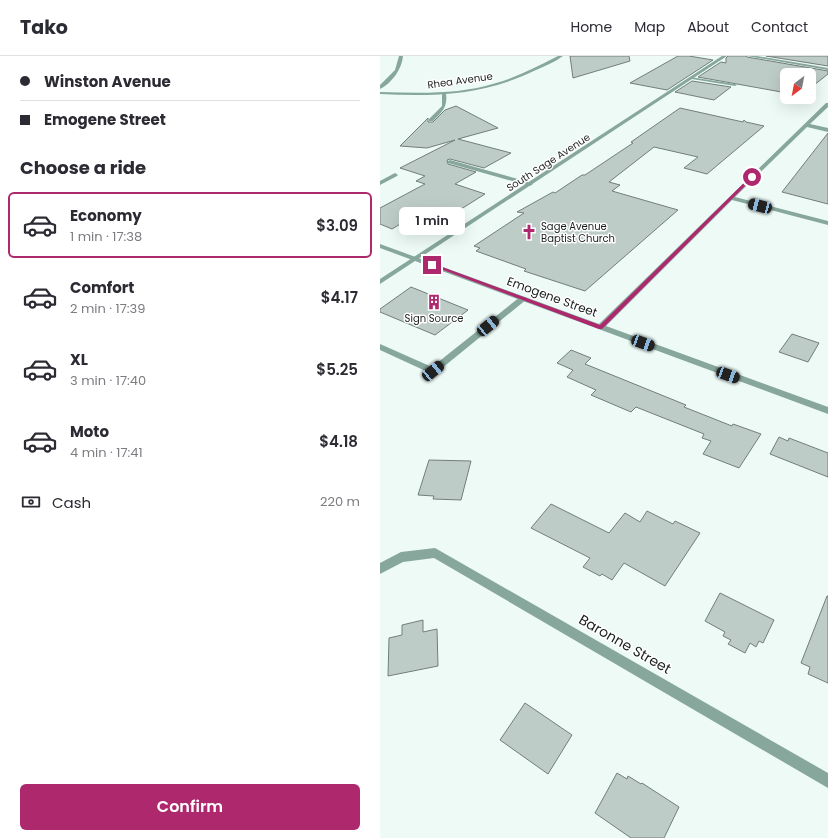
<!DOCTYPE html>
<html lang="en">
<head>
<meta charset="utf-8">
<style>
	body { margin:0; font-family:Poppins,sans-serif; background:#f7f7f7; color:#2b2b33; height:100vh; display:flex; flex-direction:column; font-size:15px; white-space:nowrap }
	* { box-sizing:border-box; margin:0 }
	p { font-size:13px; color:#7c7c81 }
	.icon { flex:none; width:22px; height:22px; fill:none; stroke:currentColor; stroke-width:2; stroke-linecap:round; stroke-linejoin:round }
	.map { position:relative; flex:1; overflow:hidden }
	.side { display:flex; flex-direction:column; background:#fff; width:380px }
	.side>* { flex:none }
	.top-card { display:grid; align-content:center; height:88px; padding:0 20px; background:#fff }
	.needle { width:26px; rotate:212deg }
	.controls { position:absolute; left:400px; top:12px; display:grid; gap:8px }
	.controls a { display:grid; place-items:center; width:36px; height:36px; border-radius:6px; background:#fff; box-shadow:0 4px 16px #0002; font-size:20px }
	.end { position:absolute; width:18px; height:18px; margin:-9px; border:5px solid #ae286e; background:#fff; box-shadow:0 0 0 2px #fff }
	.from { border-radius:50% }
	.bubble { position:absolute; height:28px; border-radius:6px; background:#fff; box-shadow:0 4px 16px #0002; font-size:13px; font-weight:600; line-height:28px; text-align:center }
	.car { position:absolute; width:12px; height:24px; margin:-12px -6px; border-radius:5px; box-shadow:0 0 3px 1px #0007; background:linear-gradient(#222 24%,#8ab4d8 0 40%,#222 0 76%,#8ab4d8 0 86%,#222 0) }
	.top-card b { display:flex; align-items:center; gap:14px; height:38px; font-size:15px }
	.top-card b+b { border-top:1px solid #e1e1e2 }
	.top-card i { width:10px; height:10px; background:#2b2b33 }
	ul { padding:0; list-style:none }
	li { display:flex; align-items:center; gap:12px; height:66px; margin:0 8px 6px; padding:0 12px; border:2px solid transparent; border-radius:6px }
	li div { flex:1 }
	li b { display:block; font-size:15px }
	li em { font-style:normal; font-weight:600 }
	li.on { border-color:#ae286e }
	li>.icon { width:36px; height:36px; stroke-width:1.5 }
	h2 { padding:0 20px; font-size:18px; line-height:48px }
	.pay { display:flex; align-items:center; gap:10px; height:44px; padding:0 20px; font-size:15px }
	.pay p { margin-inline-start:auto }
	.button { display:flex; gap:8px; margin-top:auto; padding:8px 20px }
	.button a { flex:1; height:46px; border-radius:6px; background:#ae286e; color:#fff; font-size:16px; font-weight:600; line-height:46px; text-align:center }
	header { display:flex; align-items:center; gap:24px; box-sizing:border-box; height:56px; padding:0 20px; background:#fff; border-bottom:1px solid #e1e1e2 }
	header strong { font-size:19px }
	nav { display:flex; gap:22px; margin-inline-start:auto; font-size:14px }
	main { display:flex; flex:1; min-height:0 }
	.map>svg:first-child { display:block }
	.building { fill:#beccc7; stroke:#727e7a }
	.lines { fill:none; stroke-linecap:round; stroke-linejoin:round }
	.service { fill:#87a79d; fill-rule:evenodd }
	.minor { fill:#87a79d; fill-rule:evenodd }
	.tertiary { fill:#87a79d; fill-rule:evenodd }
	.route { fill:#ae286e }
	.labels { text-anchor:middle; stroke-width:3; stroke-linejoin:round; paint-order:stroke }
	.far-street-label { font-size:10px; fill:#1a1f1d; stroke:#fff }
	.far-poi-label { font-size:10px; fill:#1a1f1d; stroke:#fff; text-anchor:start }
	.street-label { font-size:12px; fill:#1a1f1d; stroke:#fff }
	.near-street-label { font-size:14px; fill:#1a1f1d; stroke:#fff }
</style>
</head>
<body>
<header>
<strong>Tako</strong>
<nav><a>Home</a><a>Map</a><a>About</a><a>Contact</a></nav>
</header>
<main>
<section class="side">
<div class="top-card">
<b><i class="from"></i>Winston Avenue</b>
<b><i></i>Emogene Street</b>
</div>
<h2>Choose a ride</h2>
<ul>
<li class="on"><svg class="icon" aria-label="car" viewBox="0 0 24 24"><path d="M5 17H2v-5l4-1 3-4h7l3 4 3 1v5h-3M9 17h6M6 11h13"/><circle cx="7" cy="17" r="2"/><circle cx="17" cy="17" r="2"/></svg><div><b>Economy</b><p>1 min · 17:38</p></div><em>$3.09</em></li>
<li><svg class="icon" aria-label="car" viewBox="0 0 24 24"><path d="M5 17H2v-5l4-1 3-4h7l3 4 3 1v5h-3M9 17h6M6 11h13"/><circle cx="7" cy="17" r="2"/><circle cx="17" cy="17" r="2"/></svg><div><b>Comfort</b><p>2 min · 17:39</p></div><em>$4.17</em></li>
<li><svg class="icon" aria-label="car" viewBox="0 0 24 24"><path d="M5 17H2v-5l4-1 3-4h7l3 4 3 1v5h-3M9 17h6M6 11h13"/><circle cx="7" cy="17" r="2"/><circle cx="17" cy="17" r="2"/></svg><div><b>XL</b><p>3 min · 17:40</p></div><em>$5.25</em></li>
<li><svg class="icon" aria-label="car" viewBox="0 0 24 24"><path d="M5 17H2v-5l4-1 3-4h7l3 4 3 1v5h-3M9 17h6M6 11h13"/><circle cx="7" cy="17" r="2"/><circle cx="17" cy="17" r="2"/></svg><div><b>Moto</b><p>4 min · 17:41</p></div><em>$4.18</em></li>
</ul>
<div class="pay"><svg class="icon" aria-label="cash" viewBox="0 0 24 24"><path d="M3 7h18v10H3z"/><circle cx="12" cy="12" r="2"/></svg>Cash<p>220 m</p></div>
<div class="button"><a>Confirm</a></div>
</section>
<div class="map">
<svg width="448" height="782" viewBox="0 0 448 782">
	<rect width="100%" height="100%" fill="#edfaf6"/>
	<!-- building -->
	<g class="building">
		<polygon points="190,0 249,0 250,5 193,22"/>
		<polygon points="298,0 309,0 333,4 287,34 250,27"/>
		<polygon points="348,0 366,0 367,1 448,15 448,18 429,33 429,19 407,19 407,37 318,21 341,6 346,7 346,2"/>
		<polygon points="386,0 448,0 448,10"/>
		<polygon points="312,25 351,31 334,44 295,36"/>
		<polygon points="76,50 118,72 78,83 131,97 104,112 70,103 67,104 68,108 96,116 75,128 105,138 59,167 56,166 52,169 30,162 12,173 0,168 0,152 45,128 36,125 45,120 20,112 75,84 47,92 20,90 48,62 48,66 53,66 65,54"/>
		<polygon points="300,52 363,66 364,64 366,66 384,70 327,118 304,112 318,101 274,91 229,126 240,129 232,135 298,154 205,235 144,215 146,213 96,195 100,192 94,190 144,157 137,156 173,136 175,137 202,119 205,119 253,87 251,86"/>
		<polygon points="448,77 448,148 402,136"/>
		<polygon points="31,231 88,254 55,279 0,256 0,253"/>
		<polygon points="412,278 439,287 428,306 399,296"/>
		<polygon points="191,294 211,302 205,308 306,349 304,351 352,370 353,368 381,378 359,412 323,398 331,385 322,382 324,378 256,351 251,356 211,339 216,334 187,321 193,314 177,307"/>
		<polygon points="399,381 408,385 409,382 448,397 448,421 390,398"/>
		<polygon points="49,404 91,405 81,444 53,443 54,440 38,439"/>
		<polygon points="171,448 229,477 245,457 260,466 267,455 293,468 295,465 320,477 285,530 244,507 232,524 222,518 220,520 203,511 210,502 151,472"/>
		<polygon points="340,537 394,564 383,587 379,585 376,591 370,587 365,597 348,588 351,584 343,580 345,576 325,565"/>
		<polygon points="447,540 448,540 448,627 428,618 430,611 421,607"/>
		<polygon points="43,564 43,576 57,573 58,610 8,620 9,582 22,579 22,569"/>
		<polygon points="145,647 192,679 168,718 120,684"/>
		<polygon points="237,717 247,723 248,720 261,728 262,727 299,751 284,782 251,782 215,757"/>
	</g>
	<g class="lines">
		<!-- service -->
		<g class="service">
			<polygon points="310,21 355,28 357,29 355,30 312,23"/>
			<path d="M64,36L66,37C68,51 62,56 53,65H49V63L62,50V37Z"/>
			<polygon points="70,104 152,127 153,128 150,130 68,107 68,105"/>
			<polygon points="15,117 18,119 17,120 0,129 0,125"/>
			<polygon points="140,241 146,241 147,243 56,317 50,317 0,294 0,288 52,311"/>
		</g>
		<!-- minor -->
		<g class="minor">
			<path d="M19,0H23C22,13 12,27 0,33V29L15,14Z"/>
			<path d="M178,0H183C175,6 165,10 156,14C105,39 56,41 0,38V36C39,37 78,39 116,27C138,21 158,10 178,0Z"/>
			<polygon points="367,0 377,0 448,12 448,14"/>
			<polygon points="446,47 448,47 448,51 430,68 448,72 448,76 427,71 355,141 448,165 448,169 352,144 226,270 448,351 448,358 0,192 0,188 219,268"/>
			<polygon points="55,492 448,717 448,732 54,502 23,506 0,518 0,507 21,496"/>
		</g>
		<!-- tertiary -->
		<polygon class="tertiary" points="342,0 347,0 0,228 0,223"/>
	</g>
	<!-- route -->
	<polygon class="route" points="371,120 374,121 222,273 219,273 50,209 54,208 220,269"/>
	<!-- icons -->
	<defs>
		<g id="church-bare" transform="scale(1.2)"><path d="M-1.2-6h2.4v3.5h3.3v2.4h-3.3V6h-2.4V-.1h-3.3v-2.4h3.3Z" fill="#ae286e" stroke="#fff" stroke-width="2.5" paint-order="stroke"/></g>
		<g id="building-bare" transform="scale(1.2)"><path d="M-4-6H4V6H1V3H-1V6H-4ZM-2.5-4.3h1.7v1.8h-1.7ZM.8-4.3h1.7v1.8H.8ZM-2.5-1h1.7V.8h-1.7ZM.8-1h1.7V.8H.8Z" fill="#ae286e" stroke="#fff" stroke-width="2.5" paint-order="stroke"/></g>
	</defs>
	<g fill-rule="evenodd">
		<use href="#church-bare" x="149" y="176"/>
		<use href="#building-bare" x="54" y="246"/>
	</g>
	<g class="labels">
		<!-- far-street labels -->
		<g class="far-street-label">
			<text transform="translate(80 24) rotate(-8)" y="4">Rhea Avenue</text>
			<text transform="translate(168 106) rotate(-33)" y="4">South Sage Avenue</text>
		</g>
		<!-- far-poi labels -->
		<g class="far-poi-label">
			<text x="161" y="174">Sage Avenue<tspan x="161" dy="12">Baptist Church</tspan></text>
			<text x="54" y="266" text-anchor="middle">Sign Source</text>
		</g>
		<!-- street labels -->
		<g class="street-label">
			<text transform="translate(172 241) rotate(20)" y="4">Emogene Street</text>
		</g>
		<!-- near-street labels -->
		<g class="near-street-label">
			<text transform="translate(245 588) rotate(30)" y="5">Baronne Street</text>
		</g>
	</g>
</svg>
<div class="controls">
<a><svg class="needle" viewBox="-14 -14 28 28"><path d="M0-13l5 13h-10z" fill="#e53935"/><path d="M0 13l5-13h-10z" fill="#7c7c81"/></svg></a>
</div>
<i class="end from" style="left:372px;top:121px"></i>
<i class="end" style="left:52px;top:209px"></i>
<div class="bubble" style="left:19px;top:151px;width:66px">1 min</div>
<i class="car" style="left:380px;top:150px;rotate:285deg"></i>
<i class="car" style="left:108px;top:270px;rotate:51deg"></i>
<i class="car" style="left:263px;top:287px;rotate:110deg"></i>
<i class="car" style="left:53px;top:315px;rotate:51deg"></i>
<i class="car" style="left:348px;top:319px;rotate:110deg"></i>
</div>
</main>
</body>
</html>
